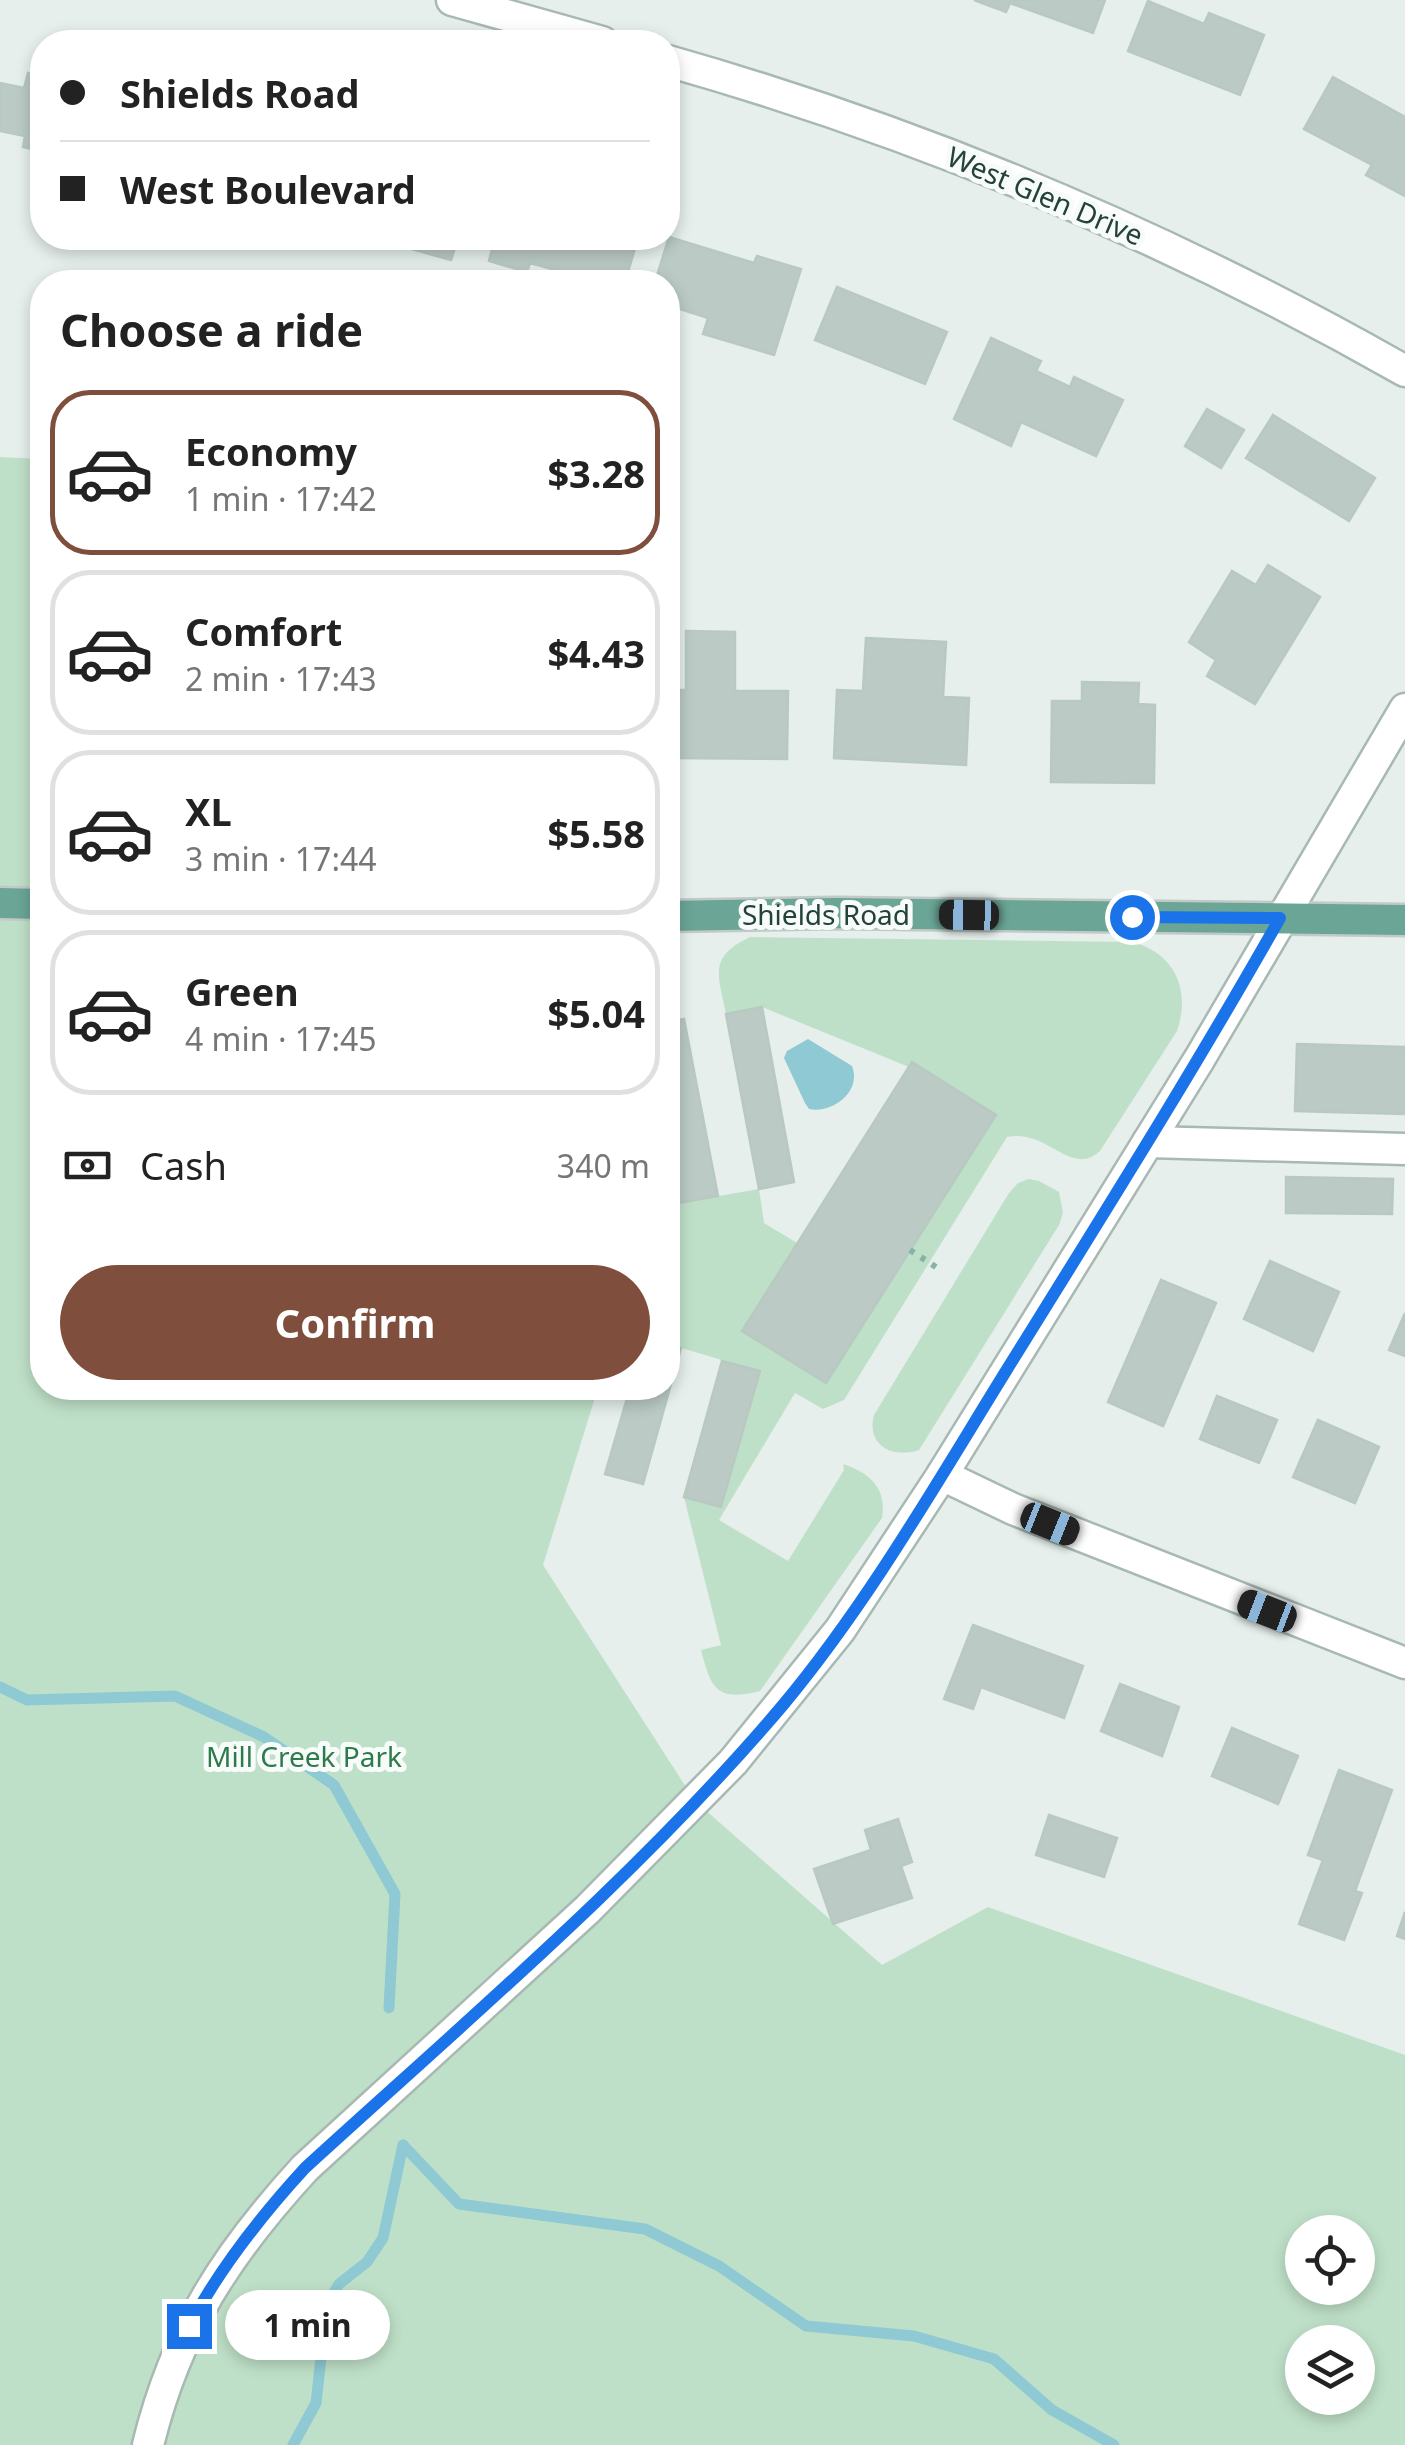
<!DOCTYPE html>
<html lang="en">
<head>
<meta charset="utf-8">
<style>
	body { margin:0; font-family:"Noto Sans",sans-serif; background:#f6f6f6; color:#222; height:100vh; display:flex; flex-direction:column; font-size:38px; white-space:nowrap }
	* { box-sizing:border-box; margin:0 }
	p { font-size:32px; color:#767676 }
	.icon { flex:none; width:55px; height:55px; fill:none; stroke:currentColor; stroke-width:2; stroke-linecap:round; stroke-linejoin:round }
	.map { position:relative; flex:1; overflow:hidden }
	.panel { position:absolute; left:30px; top:270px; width:650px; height:1130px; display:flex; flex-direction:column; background:#fff; border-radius:40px; box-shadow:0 5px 15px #0003 }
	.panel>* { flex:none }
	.banner { position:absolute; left:30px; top:30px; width:650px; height:220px; border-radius:40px; box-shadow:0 5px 15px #0003; display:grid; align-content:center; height:220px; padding:0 30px; background:#fff }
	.fabs { position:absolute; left:1285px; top:2215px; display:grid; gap:20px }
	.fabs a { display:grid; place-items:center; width:90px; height:90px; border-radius:50%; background:#fff; box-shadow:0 5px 15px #0003; font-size:50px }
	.end { position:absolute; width:45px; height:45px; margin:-22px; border:12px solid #1a73e8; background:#fff; box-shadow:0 0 0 5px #fff }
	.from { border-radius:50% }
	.bubble { position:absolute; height:70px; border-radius:35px; background:#fff; box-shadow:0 5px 15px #0003; font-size:32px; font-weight:700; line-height:70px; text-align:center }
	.car { position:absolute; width:30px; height:60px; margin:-30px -15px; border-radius:12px; box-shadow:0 0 8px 2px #0007; background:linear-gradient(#222 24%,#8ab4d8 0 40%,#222 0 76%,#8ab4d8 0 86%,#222 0) }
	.banner b { display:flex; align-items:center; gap:35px; height:95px; font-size:38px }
	.banner b+b { border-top:2px solid #e0e0e0 }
	.banner i { width:25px; height:25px; background:#222 }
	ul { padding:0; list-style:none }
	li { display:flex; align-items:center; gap:30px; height:165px; margin:0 20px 15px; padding:0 10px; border:5px solid #e0e0e0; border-radius:40px }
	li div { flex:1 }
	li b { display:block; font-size:38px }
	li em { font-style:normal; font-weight:700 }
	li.current { border-color:#804e3d }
	li>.icon { width:90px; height:90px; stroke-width:1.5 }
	h2 { padding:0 30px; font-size:45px; line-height:120px }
	.pay { display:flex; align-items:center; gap:25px; height:110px; padding:0 30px; font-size:38px }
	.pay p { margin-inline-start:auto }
	.cta { display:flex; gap:20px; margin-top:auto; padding:20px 30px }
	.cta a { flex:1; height:115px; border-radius:60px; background:#804e3d; color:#fff; font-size:40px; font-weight:700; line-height:115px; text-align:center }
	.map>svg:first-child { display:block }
	.green { fill:#bfe0c8; fill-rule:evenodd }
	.water { fill:#8ec9d4 }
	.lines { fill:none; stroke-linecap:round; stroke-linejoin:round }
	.stream { stroke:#8ec9d4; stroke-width:11 }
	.building { fill:#bbcac4; stroke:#b8c9c2; stroke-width:2.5 }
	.minor-casing { stroke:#a8b8b2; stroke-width:35 }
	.major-casing { stroke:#c2cac8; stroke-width:35 }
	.path { stroke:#86b3a5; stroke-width:6; stroke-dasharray:5 8; stroke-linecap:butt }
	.minor { stroke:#fff; stroke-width:30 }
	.major { stroke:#6aa596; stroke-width:30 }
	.route { stroke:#1a73e8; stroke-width:12 }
	.labels { text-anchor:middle; stroke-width:10; stroke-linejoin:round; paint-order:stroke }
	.street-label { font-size:28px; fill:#24423a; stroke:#f7fbf9 }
	.park-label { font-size:28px; fill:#2d7a4b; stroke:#f7fbf9 }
</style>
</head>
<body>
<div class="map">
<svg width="1405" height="2445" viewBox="0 0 1405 2445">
	<rect width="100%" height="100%" fill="#e6efeb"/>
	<!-- green -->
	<g class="green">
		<path d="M0,457L42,459V1388H598L543,1565L695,1801L882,1965L988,1907L1405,2055V2445H0ZM1302,2232H1358V2288H1302ZM1302,2342H1358V2398H1302Z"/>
		<path d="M750,937L1132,942C1175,953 1191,990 1177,1031L1100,1151C1070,1178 1049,1129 1007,1137L844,1400L823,1409L795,1393L719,1520L788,1561L844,1470L843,1464C870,1473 887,1488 882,1518L760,1691C717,1702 711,1689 701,1650L721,1645L684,1497L722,1507L759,1371L668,1344V1245L678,1203L759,1189L764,1223L797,1243L743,1331L909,1067L762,1007L726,1014C718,974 708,957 750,937Z"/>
		<path d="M1029,1179L1039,1181L1059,1192L1063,1213L1059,1225L919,1450C892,1459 866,1445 874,1415L1009,1193L1018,1183Z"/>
	</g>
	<!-- water -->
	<path class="water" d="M808,1039L852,1066C862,1091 833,1114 809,1109L805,1103L784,1058L787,1051Z"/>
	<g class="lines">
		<!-- stream -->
		<g class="stream">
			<polyline points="0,1687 27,1700 175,1696 264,1737 334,1785 395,1894 389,2008"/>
			<polyline points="403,2145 459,2204 645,2229 719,2266 806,2326 914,2336 994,2359 1052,2410 1114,2445"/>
			<polyline points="293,2445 316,2403 322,2349 322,2313 339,2284 367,2262 383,2238 403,2145"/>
		</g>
	</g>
	<!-- building -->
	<g class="building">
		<polygon points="974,0 1105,0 1093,33 1010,3 1006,12"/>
		<polygon points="1148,1 1204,24 1209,13 1264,35 1240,95 1128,51"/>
		<polygon points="28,73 42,76 42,151 23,147 25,136 0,131 0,83 24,88"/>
		<polygon points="1333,77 1405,117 1405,196 1366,175 1372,165 1304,129"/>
		<polygon points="669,237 754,263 757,256 801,269 774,355 703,334 708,318 668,305 668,282 655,282"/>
		<polygon points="407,238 458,238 451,260 404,247"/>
		<polygon points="495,238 638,238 625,282 599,282 530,263 527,272 489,261"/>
		<polygon points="837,287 947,332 925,384 815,340"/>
		<polygon points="991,338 1041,361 1036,371 1070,387 1074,377 1123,400 1096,456 1021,422 1011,446 954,419"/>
		<polygon points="1207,409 1244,430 1221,468 1185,446"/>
		<polygon points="1273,415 1375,478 1349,521 1246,458"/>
		<polygon points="1268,565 1320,597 1255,704 1207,676 1216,660 1189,642 1232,571 1256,585"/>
		<polygon points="686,631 735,632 735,691 788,691 787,759 668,758 668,690 686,690"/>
		<polygon points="866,638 946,642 943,697 969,698 966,765 834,758 837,690 863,691"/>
		<polygon points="1082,682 1139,683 1138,704 1155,705 1154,783 1051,782 1052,701 1082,701"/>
		<polygon points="762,1007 794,1182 759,1189 726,1014"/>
		<polygon points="684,1019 718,1196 678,1203 668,1146 668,1022"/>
		<polygon points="1297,1044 1405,1047 1405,1114 1295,1111"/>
		<polygon points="912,1062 996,1115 826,1383 742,1331"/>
		<polygon points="1286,1177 1393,1179 1392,1214 1286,1213"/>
		<polygon points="1270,1261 1339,1292 1313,1351 1244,1319"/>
		<polygon points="1161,1280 1216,1303 1163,1426 1108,1402"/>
		<polygon points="1405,1313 1405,1356 1389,1350"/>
		<polygon points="668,1344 681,1348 643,1484 605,1474 630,1388 668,1388"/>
		<polygon points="722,1361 760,1371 721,1507 684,1497"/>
		<polygon points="1217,1396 1277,1420 1259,1463 1200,1439"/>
		<polygon points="1318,1420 1379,1447 1355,1503 1293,1477"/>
		<polygon points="973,1625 1083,1666 1064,1718 981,1687 973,1709 944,1699"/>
		<polygon points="1120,1684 1179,1707 1162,1756 1101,1731"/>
		<polygon points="1232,1728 1298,1756 1278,1804 1212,1776"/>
		<polygon points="1339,1770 1392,1790 1355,1891 1362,1893 1344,1940 1299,1924 1323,1860 1308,1855"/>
		<polygon points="1049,1815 1117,1838 1104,1877 1036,1855"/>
		<polygon points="898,1819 912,1862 901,1866 912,1898 833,1924 814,1869 871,1850 865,1830"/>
		<polygon points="1405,1912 1405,1939 1397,1936"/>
	</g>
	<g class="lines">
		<!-- minor casing -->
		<g class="minor-casing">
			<g id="minor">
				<polyline points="452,0 602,42"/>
				<path d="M668,61C925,134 1173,239 1405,371"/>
				<polyline points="1148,1142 1405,1149"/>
				<polyline points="942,1475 1013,1509 1405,1663"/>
				<path d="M148,2445C176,2331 226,2254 305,2168L587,1910L733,1762L840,1630L942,1475L1200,1058L1405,709"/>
			</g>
		</g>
		<!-- major casing -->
		<g class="major-casing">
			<g id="major">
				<polyline points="0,903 42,904"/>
				<polyline points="668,916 836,913 1405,920"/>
			</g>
		</g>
		<!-- path -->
		<polyline class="path" points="910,1250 942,1271"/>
		<!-- minor -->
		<use href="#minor" class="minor"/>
		<!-- major -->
		<use href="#major" class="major"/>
	</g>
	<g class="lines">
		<!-- route -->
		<path class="route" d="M189,2326C220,2268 260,2217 305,2168C468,2019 640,1874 783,1705C868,1603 936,1484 1006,1371C1099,1221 1193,1072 1280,918L1132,917"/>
	</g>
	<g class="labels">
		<!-- street labels -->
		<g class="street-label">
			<text transform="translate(1045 196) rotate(23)" y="10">West Glen Drive</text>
			<text x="826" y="925">Shields Road</text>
		</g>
		<!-- park labels -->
		<g class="park-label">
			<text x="304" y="1767">Mill Creek Park</text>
		</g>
	</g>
</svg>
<div class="fabs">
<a><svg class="icon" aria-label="locate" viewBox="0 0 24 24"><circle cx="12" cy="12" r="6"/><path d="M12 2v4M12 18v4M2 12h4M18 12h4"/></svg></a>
<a><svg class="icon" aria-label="layers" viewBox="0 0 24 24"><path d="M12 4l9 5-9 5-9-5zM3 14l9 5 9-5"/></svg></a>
</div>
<i class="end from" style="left:1132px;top:917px"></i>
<i class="end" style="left:189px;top:2326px"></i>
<div class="bubble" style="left:225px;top:2290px;width:165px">1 min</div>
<i class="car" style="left:969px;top:915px;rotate:271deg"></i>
<i class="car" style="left:1050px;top:1524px;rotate:112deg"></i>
<i class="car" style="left:1267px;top:1611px;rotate:291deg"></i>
<div class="banner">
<b><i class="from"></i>Shields Road</b>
<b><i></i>West Boulevard</b>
</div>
<section class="panel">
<h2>Choose a ride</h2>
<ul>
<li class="current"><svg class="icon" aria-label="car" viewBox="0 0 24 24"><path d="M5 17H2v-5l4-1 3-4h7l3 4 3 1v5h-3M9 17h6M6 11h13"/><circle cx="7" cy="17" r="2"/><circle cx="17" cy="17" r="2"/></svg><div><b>Economy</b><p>1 min · 17:42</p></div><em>$3.28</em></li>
<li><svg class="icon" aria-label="car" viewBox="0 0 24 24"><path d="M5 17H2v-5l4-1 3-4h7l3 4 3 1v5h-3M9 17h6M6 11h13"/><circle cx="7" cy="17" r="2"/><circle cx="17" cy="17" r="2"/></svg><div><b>Comfort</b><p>2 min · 17:43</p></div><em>$4.43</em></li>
<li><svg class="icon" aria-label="car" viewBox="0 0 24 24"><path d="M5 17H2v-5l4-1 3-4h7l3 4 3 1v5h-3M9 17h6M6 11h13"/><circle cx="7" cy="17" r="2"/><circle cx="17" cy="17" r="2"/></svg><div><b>XL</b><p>3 min · 17:44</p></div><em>$5.58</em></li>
<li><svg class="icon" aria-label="car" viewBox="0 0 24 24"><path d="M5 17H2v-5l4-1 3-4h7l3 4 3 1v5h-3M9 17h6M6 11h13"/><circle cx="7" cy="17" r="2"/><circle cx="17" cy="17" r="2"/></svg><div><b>Green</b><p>4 min · 17:45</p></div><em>$5.04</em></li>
</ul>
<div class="pay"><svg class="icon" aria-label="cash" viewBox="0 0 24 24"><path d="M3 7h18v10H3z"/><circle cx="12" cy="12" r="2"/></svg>Cash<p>340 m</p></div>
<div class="cta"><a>Confirm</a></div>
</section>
</div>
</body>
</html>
